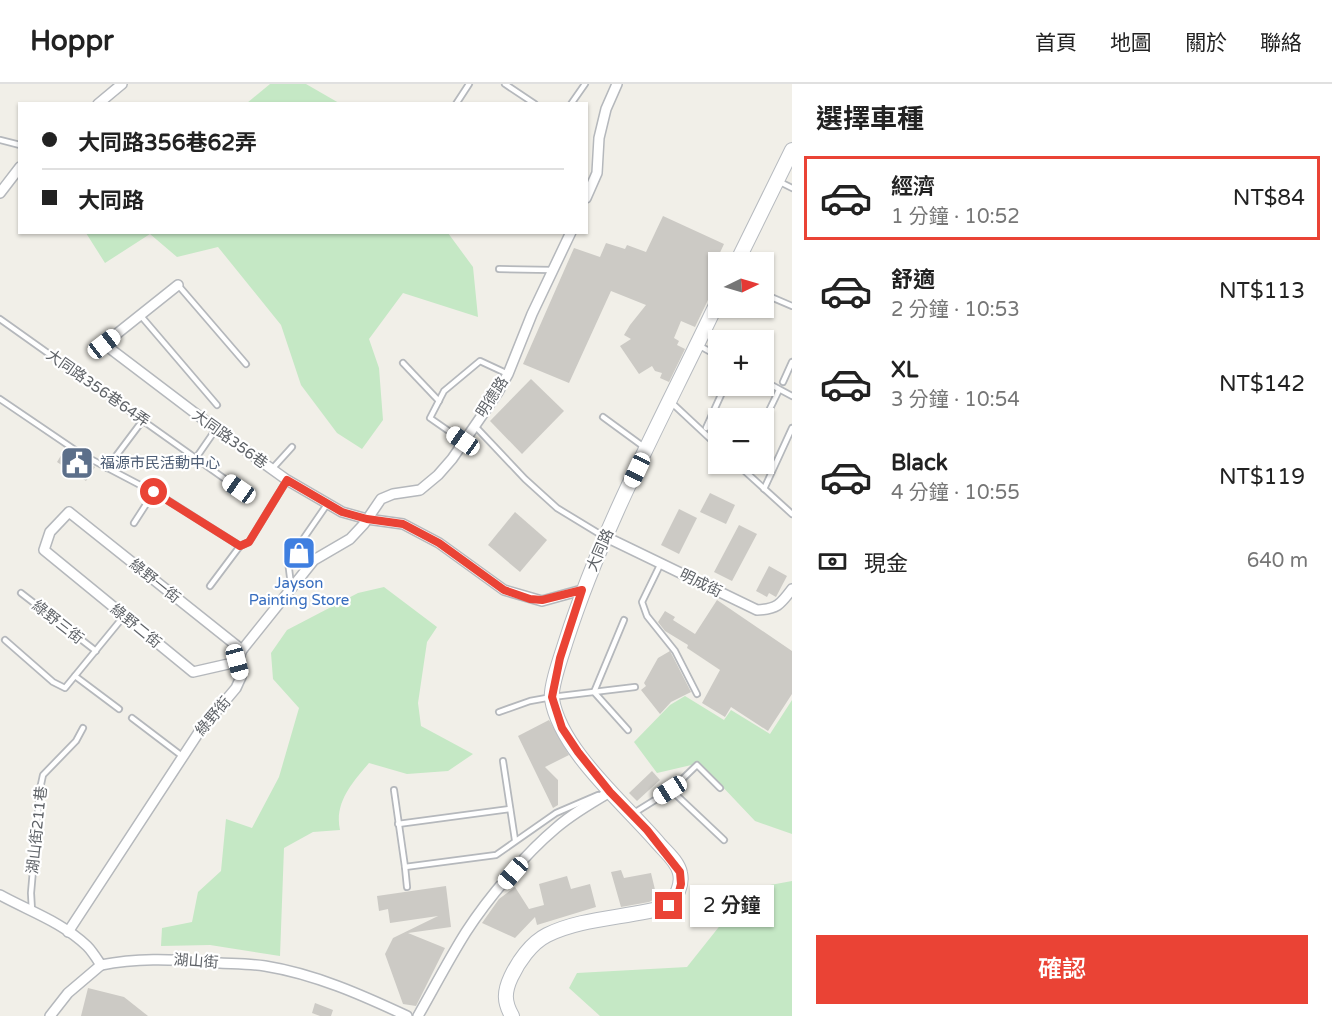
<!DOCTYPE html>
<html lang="zh-TW">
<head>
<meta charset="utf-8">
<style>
	body { margin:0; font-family:"Varela Round","Noto Sans TC",sans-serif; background:#f2f2f2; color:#222; height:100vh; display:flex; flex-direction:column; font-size:22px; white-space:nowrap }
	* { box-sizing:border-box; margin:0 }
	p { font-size:20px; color:#767676 }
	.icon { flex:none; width:33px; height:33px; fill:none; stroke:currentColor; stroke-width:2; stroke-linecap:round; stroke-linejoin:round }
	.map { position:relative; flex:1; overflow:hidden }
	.drawer { display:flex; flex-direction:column; background:#fff; width:540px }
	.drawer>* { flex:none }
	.top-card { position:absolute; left:18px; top:18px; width:570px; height:132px; border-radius:0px; box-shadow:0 2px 4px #0004; display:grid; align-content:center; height:132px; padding:0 24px; background:#fff }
	.needle { width:39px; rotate:85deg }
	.tools { position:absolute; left:708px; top:168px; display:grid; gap:12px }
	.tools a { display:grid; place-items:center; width:66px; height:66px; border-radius:0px; background:#fff; box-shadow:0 2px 4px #0004; font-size:30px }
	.end { position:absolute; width:27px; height:27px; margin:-14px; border:8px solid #ea4335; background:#fff; box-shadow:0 0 0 3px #fff }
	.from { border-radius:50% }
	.bubble { position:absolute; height:42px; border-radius:0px; background:#fff; box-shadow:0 2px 4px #0004; font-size:20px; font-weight:600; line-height:42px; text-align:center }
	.car { position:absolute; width:18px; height:36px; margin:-18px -9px; border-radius:8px; box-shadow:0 0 4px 2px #0007; background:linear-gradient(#fff 24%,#345 0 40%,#fff 0 76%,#345 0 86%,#fff 0) }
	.top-card b { display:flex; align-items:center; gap:21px; height:57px; font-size:22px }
	.top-card b+b { border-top:2px solid #e0e0e0 }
	.top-card i { width:15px; height:15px; background:#222 }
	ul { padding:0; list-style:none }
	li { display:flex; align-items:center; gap:18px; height:84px; margin:0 12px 9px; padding:0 12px; border:3px solid transparent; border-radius:0px }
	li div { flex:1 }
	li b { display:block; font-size:22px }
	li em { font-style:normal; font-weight:600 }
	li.on { border-color:#ea4335 }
	li>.icon { width:54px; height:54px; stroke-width:1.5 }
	h2 { padding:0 24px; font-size:27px; line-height:72px }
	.pay { display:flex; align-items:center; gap:15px; height:66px; padding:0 24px; font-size:22px }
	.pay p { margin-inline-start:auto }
	.action { display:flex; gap:12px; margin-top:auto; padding:12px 24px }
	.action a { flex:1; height:69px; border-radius:0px; background:#ea4335; color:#fff; font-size:24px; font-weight:600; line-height:69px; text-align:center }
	header { display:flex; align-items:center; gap:36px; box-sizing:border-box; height:84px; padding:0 30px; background:#fff; border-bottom:2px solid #e0e0e0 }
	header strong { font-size:28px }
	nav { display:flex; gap:33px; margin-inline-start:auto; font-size:21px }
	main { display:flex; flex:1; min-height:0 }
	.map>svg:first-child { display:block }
	.green { fill:#c5e8c5 }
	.building { fill:#cccac5 }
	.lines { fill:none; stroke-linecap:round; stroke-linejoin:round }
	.lane-casing { stroke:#b5b8bc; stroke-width:8 }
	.street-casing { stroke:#b5b8bc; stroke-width:12 }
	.secondary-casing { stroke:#b6babf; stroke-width:16 }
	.lane { stroke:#fff; stroke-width:4.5 }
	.street { stroke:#fff; stroke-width:9 }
	.secondary { stroke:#fff; stroke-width:14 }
	.route { stroke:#ea4335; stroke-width:8 }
	.labels { text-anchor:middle; stroke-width:4.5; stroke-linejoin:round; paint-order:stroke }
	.street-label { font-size:15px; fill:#5f6368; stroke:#fff }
	.service-label { font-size:15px; fill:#4e5e75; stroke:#fff; text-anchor:start }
	.shop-label { font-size:15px; fill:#366cbe; stroke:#fff }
</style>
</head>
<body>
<header>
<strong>Hoppr</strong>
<nav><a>首頁</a><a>地圖</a><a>關於</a><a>聯絡</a></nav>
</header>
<main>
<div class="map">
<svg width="792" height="932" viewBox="0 0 792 932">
	<rect width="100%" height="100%" fill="#f1efe8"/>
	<!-- green -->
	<g class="green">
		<polygon points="270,0 306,0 339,19 247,19"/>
		<polygon points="86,149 448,149 473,183 478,233 403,209 369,255 379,284 383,336 362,365 337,349 301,301 281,241 218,163 177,173 150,150 105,179"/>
		<path d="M384,503L437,543L427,558L418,619L421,642L473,670L448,687L407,690L369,679C352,699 334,719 340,746L313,748L284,764L280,872L210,861L161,862L162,844L192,838L198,808L221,787L226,735L252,744L279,693L299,624L273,595L271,569L287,546L358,509Z"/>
		<polygon points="685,612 724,636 731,626 770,650 792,616 792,750 755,737 700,679 657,689 634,658 670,621"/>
		<polygon points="792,797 792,932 600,932 569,904 577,889 687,883 749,805"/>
	</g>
	<!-- building -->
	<g class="building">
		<polygon points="663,132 724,160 717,175 718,195 695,243 681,237 674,254 679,257 677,261 685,265 669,298 660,294 662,289 655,287 652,282 639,290 620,262 631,255 624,251 630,241 646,221 611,207 569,299 523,280 574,164 600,173 606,159 625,165 627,161 646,168"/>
		<polygon points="531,295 564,327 522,370 490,337"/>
		<polygon points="65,365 95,383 86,397 57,378"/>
		<polygon points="710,409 735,421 726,440 700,428"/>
		<polygon points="679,425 697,434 679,470 661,461"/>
		<polygon points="515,428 547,456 520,488 488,461"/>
		<polygon points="739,441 757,450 732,497 714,488"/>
		<polygon points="769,482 787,492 776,513 769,509 767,513 756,507"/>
		<polygon points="717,516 792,567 792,610 768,647 731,623 725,633 702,619 720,586 687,564 688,561 665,547 658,538 665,527 675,533 673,536 695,550"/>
		<polygon points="670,567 691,608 671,618 660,630 641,606 646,602 644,599 658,574"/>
		<polygon points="549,636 569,671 545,683 558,696 558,721 553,724 518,652"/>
		<polygon points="652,687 660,696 637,717 629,709"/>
		<polygon points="621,786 624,794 651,789 657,814 649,818 621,823 611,788"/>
		<polygon points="567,792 571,805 590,800 596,823 537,841 535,833 515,854 482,839 499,815 515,803 529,825 544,821 539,800"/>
		<polygon points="446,802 451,843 408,849 445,864 416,922 403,920 385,870 393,854 438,832 390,839 388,825 379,827 377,812"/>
		<polygon points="88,904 124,913 148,932 81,932"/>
		<polygon points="315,919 333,926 331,932 320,932 312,929"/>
	</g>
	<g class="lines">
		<!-- lane casing -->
		<g class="lane-casing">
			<g id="lane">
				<polyline points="505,0 535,20"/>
				<polyline points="456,20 469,0"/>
				<polyline points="571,20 585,0"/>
				<polyline points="0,56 20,61"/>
				<polyline points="778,97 792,104"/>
				<polyline points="499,185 552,186"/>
				<polyline points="178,201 246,280"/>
				<polyline points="764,210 792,222"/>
				<polyline points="141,232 217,321"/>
				<polyline points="0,235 239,405"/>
				<polyline points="698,261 718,272"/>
				<polyline points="403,279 439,317"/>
				<polyline points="764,297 792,312"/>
				<polyline points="783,298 792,278"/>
				<polyline points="0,315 81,370 161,412 240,462 249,458 287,396"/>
				<polyline points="672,319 718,362"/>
				<polyline points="603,333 644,363"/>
				<polyline points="764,337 779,306"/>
				<polyline points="474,341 525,395 557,424 603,452"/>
				<polyline points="706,344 725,302"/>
				<polyline points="463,357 430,334 444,307 480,277 508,290"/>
				<polyline points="196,374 216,345"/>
				<polyline points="737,380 792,430"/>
				<polyline points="107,384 143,336"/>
				<polyline points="272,385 292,363"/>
				<polyline points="764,405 792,344"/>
				<polyline points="134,439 154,408"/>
				<polyline points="661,479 642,518 647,532 675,567 697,610"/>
				<polyline points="291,501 288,477 328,419"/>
				<polyline points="210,502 240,462"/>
				<polyline points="21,509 96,567"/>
				<polyline points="624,536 594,608 628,646"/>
				<polyline points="5,556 53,598 65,604 124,532"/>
				<polyline points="75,592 119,625"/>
				<polyline points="499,628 530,617 552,613 635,603"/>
				<polyline points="132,634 182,672"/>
				<polyline points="503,677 515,756"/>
				<polyline points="394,706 405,783"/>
				<polyline points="671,706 724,756"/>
				<polyline points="634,729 671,706 697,681 720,704"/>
				<polyline points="398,740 510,725"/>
				<polyline points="407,803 405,783 496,771 556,729 598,711"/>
				<polyline points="32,827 31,809 40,705 43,691 76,657 83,644"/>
			</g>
		</g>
		<!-- street casing -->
		<g class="street-casing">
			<g id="street">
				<polyline points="98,20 122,0"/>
				<polyline points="0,109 20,83"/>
				<polyline points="586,114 597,89 599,54 606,25 617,0"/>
				<polyline points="178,201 104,260 216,345 287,396 342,428 367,435 403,440 439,459 504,506 542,517 582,506"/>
				<path d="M606,453L757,526C777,525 780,521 792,505"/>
				<polyline points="237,578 193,588 44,466 50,448 69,428 242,566"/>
				<path d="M0,811C29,827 62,838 87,862C92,867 97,875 101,881C136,874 170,875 206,878C225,880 246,879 265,882C315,890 362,911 407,932"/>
				<polyline points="68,848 199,648 236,604 241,593 237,578 242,566 314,476 350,455 364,440 381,415 393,410 420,406 438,391 452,375 498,308 508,290 532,230 571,148"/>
				<polyline points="50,932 68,909 101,881"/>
				<path d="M418,932C434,904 449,875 466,848C488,814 525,770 556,744C572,730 591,719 610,708"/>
			</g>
		</g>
		<!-- secondary casing -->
		<g class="secondary-casing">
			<g id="secondary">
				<polyline points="737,178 792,66"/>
				<path d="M512,932C504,918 504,908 511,893C518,878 531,859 547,851C583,833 630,834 669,822C676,812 683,802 680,789C678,778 666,768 659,760C626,721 560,666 552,615C550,603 562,570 566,557C604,439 665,329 718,217"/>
			</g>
		</g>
		<!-- lane -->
		<use href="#lane" class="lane"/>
		<!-- street -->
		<use href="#street" class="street"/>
		<!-- secondary -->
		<use href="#secondary" class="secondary"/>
	</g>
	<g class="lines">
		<!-- route -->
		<polyline class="route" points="154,408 240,462 249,458 287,396 342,428 367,435 403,440 439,459 504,506 530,515 542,516 582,506 560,574 552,613 562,644 578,668 610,708 647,746 680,788 681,800 678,811 669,822"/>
	</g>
	<!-- icons -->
	<defs>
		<g id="civic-square" transform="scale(1.725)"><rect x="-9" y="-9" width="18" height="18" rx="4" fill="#5c6f8a" stroke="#fff"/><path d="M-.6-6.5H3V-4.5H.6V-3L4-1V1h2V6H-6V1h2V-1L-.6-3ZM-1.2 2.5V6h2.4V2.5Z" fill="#fff"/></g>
		<g id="shop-square" transform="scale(1.725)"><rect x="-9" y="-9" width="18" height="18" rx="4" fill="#3f7fe0" stroke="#fff"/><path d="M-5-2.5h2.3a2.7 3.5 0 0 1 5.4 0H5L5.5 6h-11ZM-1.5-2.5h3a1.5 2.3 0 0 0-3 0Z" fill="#fff"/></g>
	</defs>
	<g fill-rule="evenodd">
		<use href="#civic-square" x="77" y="379"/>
		<use href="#shop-square" x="299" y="469"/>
	</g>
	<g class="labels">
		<!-- street labels -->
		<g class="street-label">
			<text transform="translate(98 304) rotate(35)" y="5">大同路356巷64弄</text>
			<text transform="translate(492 313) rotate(-57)" y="5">明德路</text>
			<text transform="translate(230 355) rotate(36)" y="5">大同路356巷</text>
			<text transform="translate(600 466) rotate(-66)" y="5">大同路</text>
			<text transform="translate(155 497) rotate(39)" y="5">綠野一街</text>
			<text transform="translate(701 499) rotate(26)" y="5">明成街</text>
			<text transform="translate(58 538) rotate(38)" y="5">綠野三街</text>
			<text transform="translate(136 542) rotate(39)" y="5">綠野二街</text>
			<text transform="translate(213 632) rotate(-50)" y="5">綠野街</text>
			<text transform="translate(37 746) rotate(-84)" y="5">湖山街211巷</text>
			<text transform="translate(196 877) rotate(4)" y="5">湖山街</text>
		</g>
		<!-- service labels -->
		<g class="service-label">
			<text x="100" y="384">福源市民活動中心</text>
		</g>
		<!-- shop labels -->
		<g class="shop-label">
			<text x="299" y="504">Jayson<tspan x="299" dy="17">Painting Store</tspan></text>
		</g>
	</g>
</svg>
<div class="tools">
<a><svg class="needle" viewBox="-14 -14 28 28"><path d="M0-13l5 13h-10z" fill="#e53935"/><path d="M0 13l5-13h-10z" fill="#767676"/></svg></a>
<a>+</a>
<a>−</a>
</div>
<i class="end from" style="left:154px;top:408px"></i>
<i class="end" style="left:669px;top:822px"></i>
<div class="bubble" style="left:690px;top:801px;width:84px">2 分鐘</div>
<i class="car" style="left:104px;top:260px;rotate:52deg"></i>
<i class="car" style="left:463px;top:357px;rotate:305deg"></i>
<i class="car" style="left:637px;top:386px;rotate:205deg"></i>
<i class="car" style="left:239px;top:405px;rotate:305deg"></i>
<i class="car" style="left:237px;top:578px;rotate:165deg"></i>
<i class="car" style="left:670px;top:706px;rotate:238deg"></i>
<i class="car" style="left:513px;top:789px;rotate:221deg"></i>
<div class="top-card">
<b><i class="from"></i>大同路356巷62弄</b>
<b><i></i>大同路</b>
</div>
</div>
<section class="drawer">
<h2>選擇車種</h2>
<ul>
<li class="on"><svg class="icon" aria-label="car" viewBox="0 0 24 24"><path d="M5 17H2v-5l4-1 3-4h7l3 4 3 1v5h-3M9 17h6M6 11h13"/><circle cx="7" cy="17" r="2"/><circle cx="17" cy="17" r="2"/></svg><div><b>經濟</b><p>1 分鐘 · 10:52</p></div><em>NT$84</em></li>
<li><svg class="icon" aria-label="car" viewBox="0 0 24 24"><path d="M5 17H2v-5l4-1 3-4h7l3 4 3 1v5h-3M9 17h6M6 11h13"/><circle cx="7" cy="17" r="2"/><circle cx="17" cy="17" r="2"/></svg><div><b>舒適</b><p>2 分鐘 · 10:53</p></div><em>NT$113</em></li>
<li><svg class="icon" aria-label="car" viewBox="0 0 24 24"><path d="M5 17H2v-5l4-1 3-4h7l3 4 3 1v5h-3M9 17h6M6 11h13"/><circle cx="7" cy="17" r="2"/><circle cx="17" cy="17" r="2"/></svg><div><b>XL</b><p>3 分鐘 · 10:54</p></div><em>NT$142</em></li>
<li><svg class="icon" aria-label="car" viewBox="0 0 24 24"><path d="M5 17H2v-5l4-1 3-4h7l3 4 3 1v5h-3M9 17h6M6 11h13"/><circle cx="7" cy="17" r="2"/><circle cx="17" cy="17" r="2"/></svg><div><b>Black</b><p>4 分鐘 · 10:55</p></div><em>NT$119</em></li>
</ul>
<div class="pay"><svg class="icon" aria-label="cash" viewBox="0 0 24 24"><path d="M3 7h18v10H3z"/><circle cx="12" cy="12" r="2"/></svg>現金<p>640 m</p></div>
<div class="action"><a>確認</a></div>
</section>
</main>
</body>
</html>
